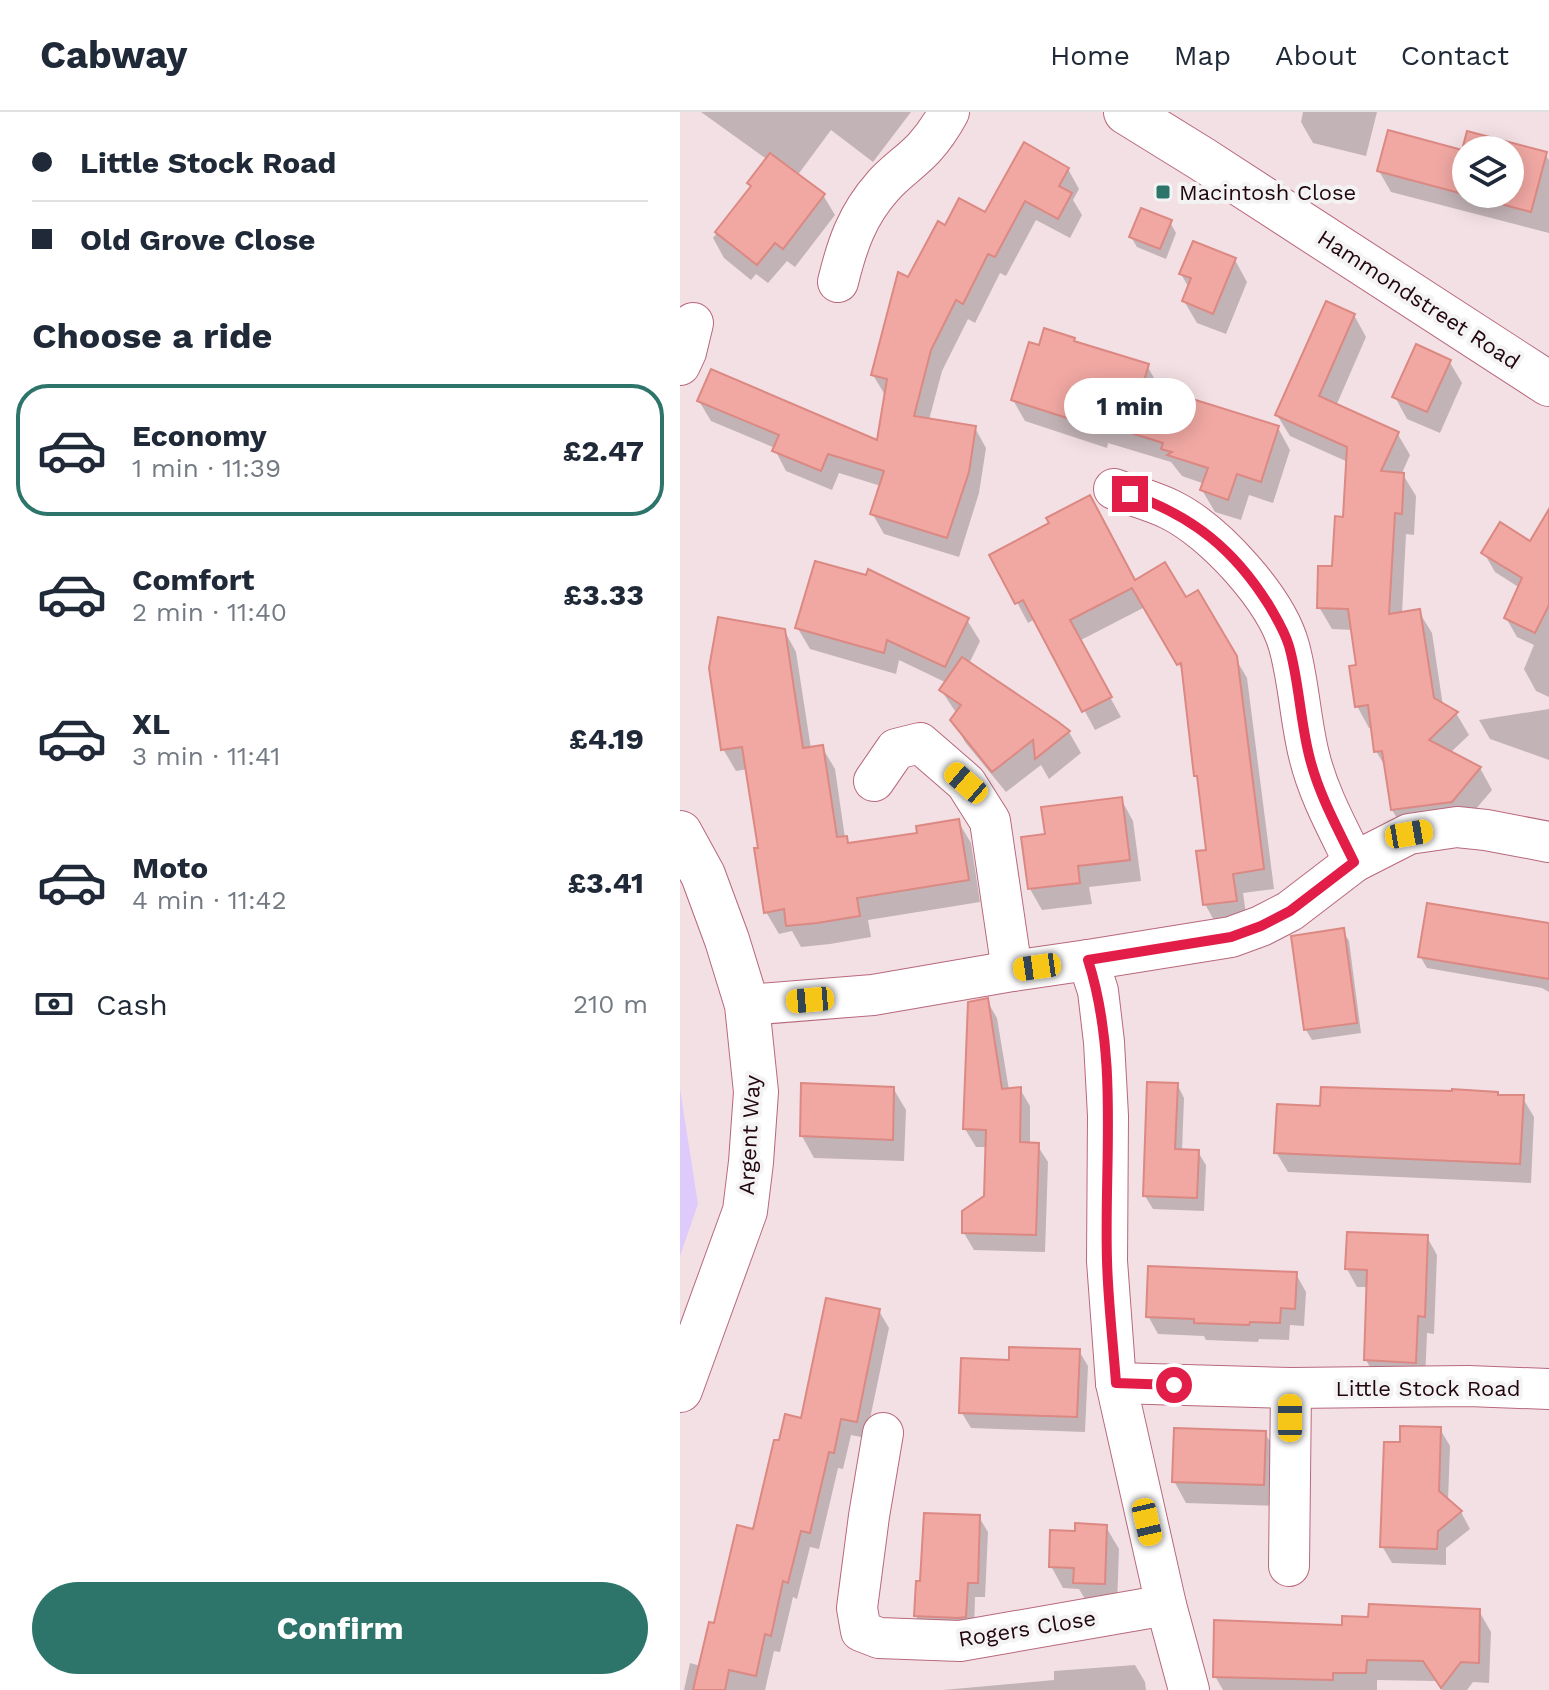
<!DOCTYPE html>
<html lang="en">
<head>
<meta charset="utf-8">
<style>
	body { margin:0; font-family:"Work Sans",sans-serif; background:#f2f2f3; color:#1f2937; height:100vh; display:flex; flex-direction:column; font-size:30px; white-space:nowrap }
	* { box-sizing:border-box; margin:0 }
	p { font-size:26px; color:#747a83 }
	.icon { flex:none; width:44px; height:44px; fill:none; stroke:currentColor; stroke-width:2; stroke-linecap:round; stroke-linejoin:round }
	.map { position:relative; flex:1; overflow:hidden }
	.drawer { display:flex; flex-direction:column; background:#fff; width:680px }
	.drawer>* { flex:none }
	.top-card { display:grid; align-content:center; height:176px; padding:0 32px; background:#fff }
	.fabs { position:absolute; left:772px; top:24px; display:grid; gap:16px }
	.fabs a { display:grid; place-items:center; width:72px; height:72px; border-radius:50%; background:#fff; box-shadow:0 4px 20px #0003; font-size:40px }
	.end { position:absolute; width:36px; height:36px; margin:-18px; border:10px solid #e11d48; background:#fff; box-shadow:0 0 0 4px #fff }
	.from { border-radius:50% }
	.bubble { position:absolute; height:56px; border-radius:28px; background:#fff; box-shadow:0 4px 20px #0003; font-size:26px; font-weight:700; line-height:56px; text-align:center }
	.car { position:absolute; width:24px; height:48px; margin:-24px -12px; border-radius:10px; box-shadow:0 0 6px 2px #0007; background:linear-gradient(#f5c518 24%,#345 0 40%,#f5c518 0 76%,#345 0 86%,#f5c518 0) }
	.top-card b { display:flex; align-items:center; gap:28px; height:76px; font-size:30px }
	.top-card b+b { border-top:2px solid #e0e1e3 }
	.top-card i { width:20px; height:20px; background:#1f2937 }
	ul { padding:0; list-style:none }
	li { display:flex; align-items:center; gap:24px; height:132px; margin:0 16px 12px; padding:0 16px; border:4px solid transparent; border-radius:32px }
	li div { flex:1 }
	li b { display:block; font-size:30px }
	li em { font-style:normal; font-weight:700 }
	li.current { border-color:#2d746a }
	li>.icon { width:72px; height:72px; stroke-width:1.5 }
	h2 { padding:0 32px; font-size:36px; line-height:96px }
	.pay { display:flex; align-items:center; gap:20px; height:88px; padding:0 32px; font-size:30px }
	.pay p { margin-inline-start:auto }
	.action { display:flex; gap:16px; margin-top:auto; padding:16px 32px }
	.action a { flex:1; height:92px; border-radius:48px; background:#2d746a; color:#fff; font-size:32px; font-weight:700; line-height:92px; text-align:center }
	header { display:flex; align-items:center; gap:48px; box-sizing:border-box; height:112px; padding:0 40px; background:#fff; border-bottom:2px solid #e0e1e3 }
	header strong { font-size:38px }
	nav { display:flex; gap:44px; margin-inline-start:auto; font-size:28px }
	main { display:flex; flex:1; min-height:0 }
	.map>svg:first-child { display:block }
	.green { fill:#decafb }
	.shadow { fill:#0003; fill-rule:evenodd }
	.building { fill:#f1a8a3; stroke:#dc8883; stroke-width:2; fill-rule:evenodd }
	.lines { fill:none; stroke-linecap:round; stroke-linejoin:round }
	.minor-casing { stroke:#b8687d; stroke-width:42 }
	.tertiary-casing { stroke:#b8687d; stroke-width:46 }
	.minor { stroke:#fff; stroke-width:40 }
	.tertiary { stroke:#fff; stroke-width:44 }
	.route { stroke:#e11d48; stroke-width:10 }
	.poi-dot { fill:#2d746a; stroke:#f3f3f3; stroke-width:3 }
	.labels { text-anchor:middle; stroke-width:8; stroke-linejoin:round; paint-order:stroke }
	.poi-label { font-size:22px; fill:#22050e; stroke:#f3f3f3; text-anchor:start }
	.street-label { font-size:22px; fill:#22050e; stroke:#f3f3f3 }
</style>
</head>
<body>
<header>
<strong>Cabway</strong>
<nav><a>Home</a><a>Map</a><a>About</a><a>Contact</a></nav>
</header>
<main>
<section class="drawer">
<div class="top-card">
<b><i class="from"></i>Little Stock Road</b>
<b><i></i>Old Grove Close</b>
</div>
<h2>Choose a ride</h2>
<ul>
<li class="current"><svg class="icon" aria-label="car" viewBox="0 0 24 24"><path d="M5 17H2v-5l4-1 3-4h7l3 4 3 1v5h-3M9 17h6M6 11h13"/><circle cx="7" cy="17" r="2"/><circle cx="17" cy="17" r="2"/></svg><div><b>Economy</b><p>1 min · 11:39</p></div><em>£2.47</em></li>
<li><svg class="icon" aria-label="car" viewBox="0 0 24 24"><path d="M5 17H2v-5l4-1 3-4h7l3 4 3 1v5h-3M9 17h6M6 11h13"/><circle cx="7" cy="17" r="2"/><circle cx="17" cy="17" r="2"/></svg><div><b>Comfort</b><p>2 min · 11:40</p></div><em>£3.33</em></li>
<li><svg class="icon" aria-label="car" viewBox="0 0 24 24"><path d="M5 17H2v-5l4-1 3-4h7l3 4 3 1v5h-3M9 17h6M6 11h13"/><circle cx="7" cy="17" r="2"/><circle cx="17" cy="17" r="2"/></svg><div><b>XL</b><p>3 min · 11:41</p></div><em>£4.19</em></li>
<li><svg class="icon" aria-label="car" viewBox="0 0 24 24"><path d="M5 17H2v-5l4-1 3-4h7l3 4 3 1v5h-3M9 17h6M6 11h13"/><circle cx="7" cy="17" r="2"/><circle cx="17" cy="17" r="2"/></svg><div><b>Moto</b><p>4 min · 11:42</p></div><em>£3.41</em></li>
</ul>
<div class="pay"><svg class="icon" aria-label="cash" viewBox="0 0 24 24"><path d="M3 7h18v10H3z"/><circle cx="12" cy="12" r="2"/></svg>Cash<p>210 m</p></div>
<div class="action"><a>Confirm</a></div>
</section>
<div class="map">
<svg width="869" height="1578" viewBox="0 0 869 1578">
	<rect width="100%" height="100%" fill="#f3e0e4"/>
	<!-- green -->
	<polygon class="green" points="0,977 18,1092 0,1144"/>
	<!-- shadow -->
	<g class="shadow">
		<polygon points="21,0 231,0 193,50 151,18 117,64 143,83 155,103 115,155 107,149 88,171 76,162 71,168 44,146 33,126 72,76 88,48"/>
		<polygon points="623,0 697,0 686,44 633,31 621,10"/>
		<path d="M788,22L865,42L869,48V121L711,80L699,59L783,40ZM786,38H830V82H786Z"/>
		<polygon points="388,57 399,77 393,88 402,103 390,126 356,108 326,164 320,161 295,211 288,207 262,259 249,308 295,316 306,336 299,381 279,445 204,422 192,401 201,374 159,361 152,378 106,359 95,338 95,336 31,309 19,289 198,331 205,283 193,263 229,167 266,116 306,103"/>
		<polygon points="490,110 496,121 486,147 457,135 451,125"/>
		<polygon points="555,148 567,170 546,222 517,211 504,189 509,176 501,162"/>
		<polygon points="674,203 686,225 656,294 717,321 730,343 722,361 736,384 734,423 726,422 722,502 739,500 752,521 763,594 776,601 789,623 770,641 800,656 812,678 784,711 725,719 712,698 706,656 696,639 693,616 689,616 677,594 678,555 673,518 652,517 639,495 654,456 665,407 668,350 610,324 597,303"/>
		<polygon points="394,227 396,232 467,254 480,276 490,279 492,282 598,316 610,338 593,391 569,383 561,408 535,400 522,378 525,372 502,364 491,350 428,331 427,336 345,309 333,288 360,235"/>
		<polygon points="769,249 782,271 760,321 727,307 715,285"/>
		<polygon points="869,401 869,585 856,579 844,557 854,533 837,525 826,506 840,476 815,460 804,441 850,432"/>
		<polygon points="312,443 455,470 505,488 517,481 567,566 594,777 563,781 567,809 536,812 525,792 528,740 519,669 516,664 504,561 465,495 399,529 441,605 415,618 355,507 348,511"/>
		<polygon points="287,508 300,529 289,552 389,620 401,641 369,667 361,653 326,680 285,630 273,608 277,602 261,578 267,571 219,548 216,562 130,537 117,515"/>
		<polygon points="104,518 116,540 131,637 142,635 155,657 165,726 170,733 239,723 278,709 291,731 300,790 188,808 191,825 150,832 121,835 112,819 99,822 86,800 81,737 68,657 56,659 43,637"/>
		<polygon points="869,597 869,648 810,627 799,608"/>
		<polygon points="441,687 453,709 461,769 409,775 412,792 362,798 350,777 367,724"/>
		<polygon points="869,813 869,880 862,876 747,856 740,844"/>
		<polygon points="663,819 669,829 681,921 632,928 626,918"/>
		<polygon points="307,889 317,906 329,978 340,977 350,994 350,1032 357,1033 368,1050 365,1140 294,1138 284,1121 306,1085 308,1035 296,1035 285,1017"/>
		<polygon points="497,972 504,986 502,1039 518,1040 526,1053 524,1099 473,1097 465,1084"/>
		<polygon points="213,976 226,998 224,1049 134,1046 122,1024"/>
		<polygon points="819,985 842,985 854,1005 851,1071 608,1060 596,1040 642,996"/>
		<polygon points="747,1125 757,1143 754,1222 747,1221 745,1268 696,1266 686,1248 689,1175 677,1175 667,1157"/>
		<polygon points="616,1162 626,1180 624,1214 610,1213 609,1228 579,1227 578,1230 526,1228 524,1224 478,1222 468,1204"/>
		<polygon points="199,1199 209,1216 186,1326 171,1323 163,1357 158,1356 139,1437 130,1435 117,1487 113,1485 100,1540 94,1539 85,1578 4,1578 10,1551 21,1554 75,1419 101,1330 122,1308"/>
		<polygon points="399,1239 408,1254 405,1320 291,1316 282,1301 331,1250"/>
		<polygon points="760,1317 770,1334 768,1389 781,1400 790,1417 766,1436 766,1453 712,1451 702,1434 722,1332"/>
		<polygon points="585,1321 597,1342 596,1394 506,1391 494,1369"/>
		<polygon points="299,1405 308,1420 305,1485 295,1485 294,1519 244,1519 236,1504 242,1471"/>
		<polygon points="426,1415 439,1437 437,1493 408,1492 399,1477 383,1476 371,1454 397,1421"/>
		<polygon points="799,1499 811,1520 809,1571 793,1570 787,1578 762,1578 756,1569 697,1568 697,1578 543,1578 535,1564 664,1515"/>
		<polygon points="455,1553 465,1570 466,1578 263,1578 374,1568 374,1559"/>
	</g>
	<!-- building -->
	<g class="building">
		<path d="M708,18L782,38L787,19L867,40L851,100L697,59ZM786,38H830V82H786Z"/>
		<polygon points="344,30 389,56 379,74 392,81 378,107 345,89 315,145 308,142 283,192 276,188 251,238 234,304 296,314 289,360 267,426 190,402 204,359 148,342 141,359 92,339 99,323 17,289 31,257 197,328 207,267 191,263 218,160 228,165 258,109 265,113 279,86 305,100"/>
		<polygon points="90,41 145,82 103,137 95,131 77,153 35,120 71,74 67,71"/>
		<polygon points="461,96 492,108 480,137 449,125"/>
		<polygon points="513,129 556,146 533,202 502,189 511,166 499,162"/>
		<polygon points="646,189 675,202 639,284 719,320 701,359 724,361 722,402 715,401 709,502 740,497 754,586 778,600 749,628 801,655 772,690 711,698 702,639 694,640 688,593 675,595 669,554 676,553 668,497 637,496 638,454 652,454 655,404 663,405 667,335 595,303"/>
		<polygon points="364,216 395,226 394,229 469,252 464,269 491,277 490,280 599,314 581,370 557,362 548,388 520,378 528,356 487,343 492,340 481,337 483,331 416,310 415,315 331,288 349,230 359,233"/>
		<polygon points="736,232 771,248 747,300 712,285"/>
		<polygon points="410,383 455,468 485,450 506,485 518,478 557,544 584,757 553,762 557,789 523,793 516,739 526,738 517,664 514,664 501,551 497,553 452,476 390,508 432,585 402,600 343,488 335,492 309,443 369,411 366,406"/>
		<polygon points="869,397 869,493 855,521 824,506 842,466 801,441 820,410 850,429"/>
		<polygon points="135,449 186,463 188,457 289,506 265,555 207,528 204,541 115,516"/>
		<polygon points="38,505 105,517 123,636 143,633 157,725 167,724 168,731 237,721 236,714 279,707 289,768 177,786 180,804 137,811 106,814 104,797 84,801 74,736 78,736 62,635 41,638 29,556"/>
		<polygon points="282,545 377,609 390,619 355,647 353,628 312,660 270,608 281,593 259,578"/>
		<polygon points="442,685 450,748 398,754 400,771 348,777 341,725 365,722 361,695"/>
		<polygon points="747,791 869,811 869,867 738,845"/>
		<polygon points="664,816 677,911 624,918 611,824"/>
		<polygon points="308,886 322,977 341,975 340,1030 359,1031 356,1123 282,1121 282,1099 304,1084 306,1018 283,1017 288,890"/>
		<polygon points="467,970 498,971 495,1037 519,1038 517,1086 463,1084"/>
		<polygon points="121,971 214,975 213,1028 120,1024"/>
		<polygon points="641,975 772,979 772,977 818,980 818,983 844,983 840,1052 594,1041 597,992 640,994"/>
		<polygon points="667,1120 748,1123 745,1205 738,1204 736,1251 684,1248 687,1158 665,1157"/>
		<polygon points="468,1154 617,1160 615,1197 601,1196 600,1211 570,1210 569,1213 514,1211 514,1207 466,1205"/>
		<polygon points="146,1186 200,1197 177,1310 161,1307 154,1341 149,1340 130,1421 121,1419 108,1471 103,1469 91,1524 85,1522 76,1564 49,1558 45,1578 13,1578 29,1510 34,1511 57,1413 73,1417 94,1328 99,1328 105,1302 121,1306"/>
		<polygon points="329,1235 400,1237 397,1305 279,1301 281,1246 329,1248"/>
		<polygon points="720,1314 761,1315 759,1379 782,1399 758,1419 757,1437 700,1435 704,1330 720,1330"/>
		<polygon points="494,1316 586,1319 584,1373 492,1370"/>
		<polygon points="244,1401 300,1403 298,1471 288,1471 286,1505 278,1506 234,1504 236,1469 240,1469"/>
		<polygon points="395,1411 427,1413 425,1472 393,1471 394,1456 369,1455 370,1418 395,1419"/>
		<polygon points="689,1492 800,1497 799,1551 781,1550 761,1576 743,1549 687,1548 686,1561 653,1561 653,1568 533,1565 534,1508 662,1513 662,1504 688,1505"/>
	</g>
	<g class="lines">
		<!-- minor casing -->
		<g class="minor-casing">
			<g id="minor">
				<path d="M158,170C167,133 177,103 203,74C215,60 231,50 244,36C254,25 262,13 269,0"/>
				<polyline points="0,253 6,240 13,211"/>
				<path d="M434,377C453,384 473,389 491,398C535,420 596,487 609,534C619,570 620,607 629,643C638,681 657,715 674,750"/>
				<polyline points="194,669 216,637 240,631 286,671 310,709 332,859"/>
				<polyline points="408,848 418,879 424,930 428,1004 427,1149 436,1271 486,1493 509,1578"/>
				<polyline points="67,893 193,883 332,859 408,848 551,825 581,814 610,799 674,750 729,722 777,715 806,718 869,730"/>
				<polyline points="436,1271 611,1276 788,1274 869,1277"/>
				<polyline points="203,1321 189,1404 177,1496 181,1519 199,1526 280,1529 486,1493"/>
				<polyline points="609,1454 611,1276"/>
			</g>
		</g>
		<!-- tertiary casing -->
		<g class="tertiary-casing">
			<g id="tertiary">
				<polyline points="446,0 522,47 869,272"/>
				<polyline points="0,721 23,763 47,828 67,893 76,980 71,1050 65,1099 0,1278"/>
			</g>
		</g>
		<!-- minor -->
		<use href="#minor" class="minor"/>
		<!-- tertiary -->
		<use href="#tertiary" class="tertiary"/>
	</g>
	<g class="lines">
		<!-- route -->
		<path class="route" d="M450,382C513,404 555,438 590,495C597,507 605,520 609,534C619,569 620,607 629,643C638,681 657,715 674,750L610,799L581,814L551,825L408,848C439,945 424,1049 427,1148C428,1189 433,1230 436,1271L494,1273"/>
	</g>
	<!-- markers -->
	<rect class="poi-dot" x="475" y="72" width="16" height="16" rx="4"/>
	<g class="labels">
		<!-- poi labels -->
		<g class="poi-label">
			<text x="499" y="88">Macintosh Close</text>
		</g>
		<!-- street labels -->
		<g class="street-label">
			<text transform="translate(739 187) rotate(33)" y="8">Hammondstreet Road</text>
			<text transform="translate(69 1023) rotate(-87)" y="8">Argent Way</text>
			<text x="748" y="1284">Little Stock Road</text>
			<text transform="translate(347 1516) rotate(-9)" y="8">Rogers Close</text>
		</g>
	</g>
</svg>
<div class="fabs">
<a><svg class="icon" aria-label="layers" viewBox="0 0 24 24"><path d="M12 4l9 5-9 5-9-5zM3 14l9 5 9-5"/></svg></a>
</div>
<i class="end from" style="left:494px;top:1273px"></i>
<i class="end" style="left:450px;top:382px"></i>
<div class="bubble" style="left:384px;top:266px;width:132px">1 min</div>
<i class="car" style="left:286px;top:671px;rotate:311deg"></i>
<i class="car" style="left:729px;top:722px;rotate:80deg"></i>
<i class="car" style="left:357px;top:855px;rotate:262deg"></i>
<i class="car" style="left:130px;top:888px;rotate:265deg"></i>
<i class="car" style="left:610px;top:1306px;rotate:0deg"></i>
<i class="car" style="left:467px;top:1410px;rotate:167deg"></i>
</div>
</main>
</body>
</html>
